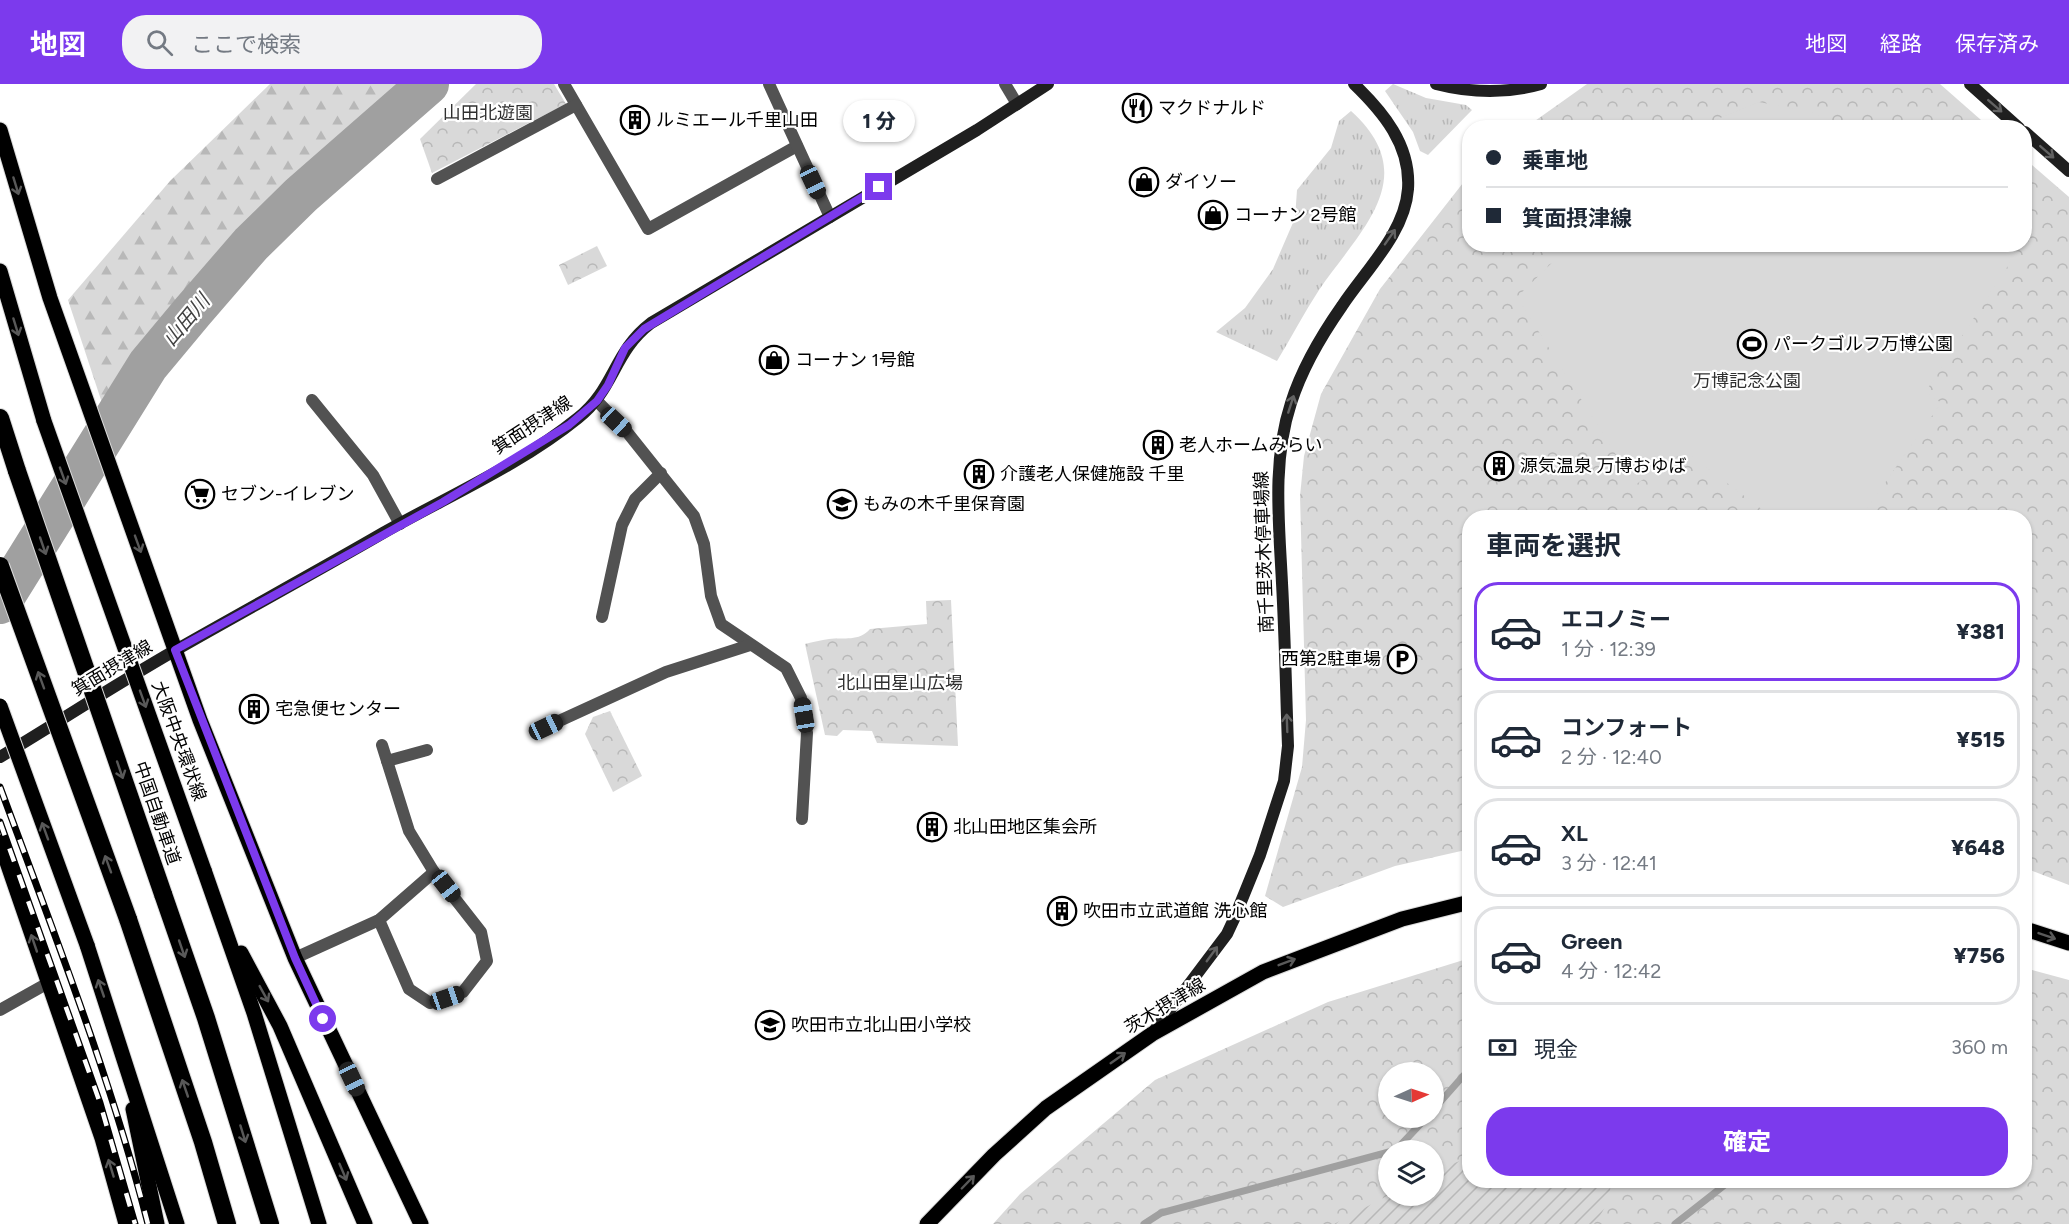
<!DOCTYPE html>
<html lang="ja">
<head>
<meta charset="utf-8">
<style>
	body { margin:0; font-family:Figtree,"Noto Sans JP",sans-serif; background:#f2f2f3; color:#1f2937; height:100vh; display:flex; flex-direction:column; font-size:22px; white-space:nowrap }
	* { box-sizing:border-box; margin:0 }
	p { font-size:20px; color:#747a83 }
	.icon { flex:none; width:33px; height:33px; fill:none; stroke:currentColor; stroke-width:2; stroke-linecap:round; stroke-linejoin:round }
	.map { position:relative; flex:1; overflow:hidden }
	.panel { position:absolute; left:1462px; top:426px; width:570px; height:678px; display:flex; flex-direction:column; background:#fff; border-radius:24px; box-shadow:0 2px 4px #0004 }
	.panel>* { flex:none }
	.guide { position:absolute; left:1462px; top:36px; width:570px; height:132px; border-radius:24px; box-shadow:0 2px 4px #0004; display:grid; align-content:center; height:132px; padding:0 24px; background:#fff }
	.needle { width:39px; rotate:87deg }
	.buttons { position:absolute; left:1378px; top:978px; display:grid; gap:12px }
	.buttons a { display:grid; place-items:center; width:66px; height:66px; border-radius:50%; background:#fff; box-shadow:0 2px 4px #0004; font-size:30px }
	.end { position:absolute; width:27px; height:27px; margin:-14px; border:8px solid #7c3aed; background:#fff; box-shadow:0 0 0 3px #fff }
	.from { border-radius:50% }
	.bubble { position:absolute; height:42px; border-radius:21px; background:#fff; box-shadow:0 2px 4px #0004; font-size:20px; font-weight:800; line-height:42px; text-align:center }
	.car { position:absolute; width:18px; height:36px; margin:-18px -9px; border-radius:8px; box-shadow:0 0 4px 2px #0007; background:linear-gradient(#222 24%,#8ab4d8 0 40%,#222 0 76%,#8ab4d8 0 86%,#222 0) }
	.guide b { display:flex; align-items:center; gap:21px; height:57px; font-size:22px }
	.guide b+b { border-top:2px solid #e0e1e3 }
	.guide i { width:15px; height:15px; background:#1f2937 }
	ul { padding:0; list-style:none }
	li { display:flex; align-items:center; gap:18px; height:99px; margin:0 12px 9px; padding:0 12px; border:3px solid #e0e1e3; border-radius:24px }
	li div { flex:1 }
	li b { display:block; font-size:22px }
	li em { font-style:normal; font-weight:800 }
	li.selected { border-color:#7c3aed }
	li>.icon { width:54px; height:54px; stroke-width:1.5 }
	h2 { padding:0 24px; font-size:27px; line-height:72px }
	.pay { display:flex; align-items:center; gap:15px; height:66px; padding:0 24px; font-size:22px }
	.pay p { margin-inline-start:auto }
	.primary-button { display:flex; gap:12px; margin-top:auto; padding:12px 24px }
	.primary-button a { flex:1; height:69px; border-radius:24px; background:#7c3aed; color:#fff; font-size:24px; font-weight:800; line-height:69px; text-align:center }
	header { display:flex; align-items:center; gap:36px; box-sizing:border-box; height:84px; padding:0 30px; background:#7c3aed; color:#fff }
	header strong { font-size:28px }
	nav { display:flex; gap:33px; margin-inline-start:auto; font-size:21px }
	.search { width:420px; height:54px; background:#f2f2f3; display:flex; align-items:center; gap:15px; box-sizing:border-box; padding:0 21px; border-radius:24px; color:#747a83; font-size:22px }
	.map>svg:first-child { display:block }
	.grass { fill:url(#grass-tufts) }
	.forest { fill:url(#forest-firs) }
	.park { fill:url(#park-crowns); fill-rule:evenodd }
	.garden { fill:url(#garden-furrows) }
	.pitch { fill:#d9d9d9 }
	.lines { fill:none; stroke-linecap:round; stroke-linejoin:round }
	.stream { stroke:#a0a0a0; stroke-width:7 }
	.river { stroke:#a0a0a0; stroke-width:42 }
	.primary-casing { stroke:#dbdbdb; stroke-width:17 }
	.highway-casing { stroke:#dbdbdb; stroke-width:20 }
	.street { stroke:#525252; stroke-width:12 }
	.secondary { stroke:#1f1f1f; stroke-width:12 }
	.primary { stroke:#000; stroke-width:15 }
	.highway { stroke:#000; stroke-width:18 }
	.rail-casing { stroke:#000; stroke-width:7 }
	.rail { stroke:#fff; stroke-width:4.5; stroke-dasharray:14; stroke-linecap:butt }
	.primary-bridge-casing { stroke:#dbdbdb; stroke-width:17; stroke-linecap:butt }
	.highway-bridge-casing { stroke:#dbdbdb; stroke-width:20; stroke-linecap:butt }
	.primary-bridge { stroke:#000; stroke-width:15 }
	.highway-bridge { stroke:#000; stroke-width:18 }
	.oneway { stroke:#626262 }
	.oneway2 { stroke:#595959 }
	.route { stroke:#7c3aed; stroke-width:8 }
	.labels { text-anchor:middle; stroke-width:4.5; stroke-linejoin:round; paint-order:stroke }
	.poi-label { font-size:18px; fill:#000; stroke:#fff; text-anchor:start }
	.park-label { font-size:18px; fill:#303030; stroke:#fff }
	.street-label { font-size:18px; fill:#000; stroke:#fff }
	.water-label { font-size:20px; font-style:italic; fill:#414141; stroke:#fff }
</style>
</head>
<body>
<header>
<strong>地図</strong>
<div class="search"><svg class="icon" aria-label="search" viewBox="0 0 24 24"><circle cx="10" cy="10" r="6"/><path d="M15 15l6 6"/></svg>ここで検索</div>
<nav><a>地図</a><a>経路</a><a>保存済み</a></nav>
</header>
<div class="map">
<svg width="2069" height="1140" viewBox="0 0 2069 1140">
	<defs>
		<pattern id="grass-tufts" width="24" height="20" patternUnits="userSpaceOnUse" patternTransform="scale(1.5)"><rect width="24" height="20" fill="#d9d9d9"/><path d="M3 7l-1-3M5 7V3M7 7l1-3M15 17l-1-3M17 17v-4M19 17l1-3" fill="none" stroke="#b8b8b8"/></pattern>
		<pattern id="forest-firs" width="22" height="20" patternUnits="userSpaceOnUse" patternTransform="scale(1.5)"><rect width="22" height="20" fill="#d9d9d9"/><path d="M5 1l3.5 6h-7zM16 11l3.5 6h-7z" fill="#b8b8b8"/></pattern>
		<pattern id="park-crowns" width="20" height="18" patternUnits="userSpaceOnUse" patternTransform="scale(1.5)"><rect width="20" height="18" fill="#d9d9d9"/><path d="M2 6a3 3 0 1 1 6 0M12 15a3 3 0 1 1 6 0" fill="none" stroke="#b8b8b8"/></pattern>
		<pattern id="garden-furrows" width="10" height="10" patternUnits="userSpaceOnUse" patternTransform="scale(1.5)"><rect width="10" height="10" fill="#d9d9d9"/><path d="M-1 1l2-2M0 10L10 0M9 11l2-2" fill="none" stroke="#b8b8b8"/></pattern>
	</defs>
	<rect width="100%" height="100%" fill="#fff"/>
	<!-- grass -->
	<g class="grass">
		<polygon points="1393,0 1426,14 1466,21 1472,26 1428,71 1420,67 1413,48 1385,7"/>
		<path d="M1351,27C1424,93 1360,146 1319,206C1304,229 1291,254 1277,277L1216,248L1245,224L1273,185L1295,134L1297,106L1331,64L1339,37Z"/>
	</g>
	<!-- forest -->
	<path class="forest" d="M270,0H408C370,35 329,66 292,102C222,169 160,245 104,325L68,216L170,97Z"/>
	<!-- park -->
	<g class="park">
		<polygon points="476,0 554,0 566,20 432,89 420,55"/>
		<polygon points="1587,0 1940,0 1989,43 1525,44"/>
		<polygon points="2025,75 2069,113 2069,801 2025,784 2025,434 1470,434 1470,765 1395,782 1283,823 1265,812 1302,683 1306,636 1300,412 1304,372 1321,310 1380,205 1470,90 1470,160 2025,160"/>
		<polygon points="597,162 607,182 568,201 559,181"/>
		<path d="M951,516L958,662L877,659L872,647L843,646L837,652L825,651L805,560C813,558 821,556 829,555C844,553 859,558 870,545L927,540L926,517Z"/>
		<polygon points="610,627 642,692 613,708 585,650 593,633"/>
		<path d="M1470,874V1096H2025V884L2069,896V1140H993L1020,1110L1155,996L1328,918ZM1389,988H1434V1034H1389ZM1389,1066H1434V1112H1389Z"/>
	</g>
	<!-- garden -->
	<path class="garden" d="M1470,1073V1096L1609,1097C1614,1111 1603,1128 1594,1140H1334L1389,1111L1434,1112V1087Z"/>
	<!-- pitch -->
	<g class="pitch">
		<polygon points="1759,18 1815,29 1835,43 1698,43"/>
		<polygon points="2006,161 2017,168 1926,307 1941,319 1861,433 1772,433 1685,367 1635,401 1517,213 1570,161"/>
	</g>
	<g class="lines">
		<!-- stream -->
		<g class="stream">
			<polyline points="1434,1025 1464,991 1470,989"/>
			<polyline points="1396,1066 1426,1034"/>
			<polyline points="1144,1140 1161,1129 1389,1068"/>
			<polyline points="1675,1140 1731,1096"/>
		</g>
		<!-- river -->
		<polyline class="river" points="0,519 148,281 193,227 251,160 301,111 428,0"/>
		<!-- primary casing -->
		<g class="primary-casing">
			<g id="primary">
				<polyline points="0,46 50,214 200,636 295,874 421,1140"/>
				<polyline points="0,187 44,337"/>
				<polyline points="0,758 102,1054 126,1140"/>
				<polyline points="204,786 254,929 319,1140"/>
				<polyline points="2025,845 2069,859"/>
				<polyline points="87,861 177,1140"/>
				<polyline points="241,869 280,942 365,1140"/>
				<polyline points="133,1025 157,1140"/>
				<polyline points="927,1140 994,1071 1046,1024 1152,950 1263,888 1402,835 1470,818"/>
			</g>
		</g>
		<!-- highway casing -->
		<g class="highway-casing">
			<g id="highway">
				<polyline points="0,334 17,387"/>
				<polyline points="163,810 206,934 270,1140"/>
				<polyline points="128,835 203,1058 227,1140"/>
			</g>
		</g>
		<!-- street -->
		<g class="street">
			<polyline points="564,0 648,145 797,62"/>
			<polyline points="769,0 830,133"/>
			<polyline points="1005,0 1017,20"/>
			<polyline points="437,95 576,21"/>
			<polyline points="312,316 373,391 400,440"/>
			<polyline points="597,317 627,348 694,432 704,460 711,512 721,540 786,584 801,614 807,649 802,735"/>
			<polyline points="602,533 622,441 635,415 661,389"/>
			<polyline points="546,643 666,588 750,561"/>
			<polyline points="387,677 427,666"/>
			<polyline points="379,836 409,905 430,919 463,908 487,877 481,848 434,788 409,747 382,661"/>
			<polyline points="295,874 379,836 434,788"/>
			<polyline points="0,926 48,899"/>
		</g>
		<!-- secondary -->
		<g class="secondary">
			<path d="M1436,0C1471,9 1506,10 1541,0"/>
			<polyline points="1970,0 2019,44"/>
			<polyline points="2025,48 2069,87"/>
			<path d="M0,673C58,638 115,601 174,567C244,527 314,489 383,449C448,412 520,381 578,334C615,305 613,268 651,239L977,46L1048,0"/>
			<path d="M1154,947L1227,850L1234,835L1260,771L1284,697L1288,662C1286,608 1285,553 1282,499C1279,438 1272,377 1291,319C1302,284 1321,252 1342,222C1365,187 1405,149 1408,105C1411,61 1383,28 1354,0"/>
		</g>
		<!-- primary -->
		<use href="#primary" class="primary"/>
		<!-- highway -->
		<use href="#highway" class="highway"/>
		<!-- rail casing -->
		<g class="rail-casing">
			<g id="rail">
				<path d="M0,703C53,847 110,991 148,1140"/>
				<polyline points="0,738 100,1019 135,1140"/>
			</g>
		</g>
		<!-- rail -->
		<use href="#rail" class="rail"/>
		<!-- primary-bridge casing -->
		<g class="primary-bridge-casing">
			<g id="primary-bridge">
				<polyline points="44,337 204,786"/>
				<polyline points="0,622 87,861"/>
			</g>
		</g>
		<!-- highway-bridge casing -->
		<g class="highway-bridge-casing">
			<g id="highway-bridge">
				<polyline points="17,387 163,810"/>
				<polyline points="0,482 128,835"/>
			</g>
		</g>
		<!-- primary-bridge -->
		<use href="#primary-bridge" class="primary-bridge"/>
		<!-- highway-bridge -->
		<use href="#highway-bridge" class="highway-bridge"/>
	</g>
	<!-- one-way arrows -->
	<defs><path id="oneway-shaft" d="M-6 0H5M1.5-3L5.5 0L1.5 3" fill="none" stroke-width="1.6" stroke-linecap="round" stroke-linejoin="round" transform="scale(1.5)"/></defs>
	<g class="oneway">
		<use href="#oneway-shaft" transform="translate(1995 22) rotate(41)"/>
		<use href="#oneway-shaft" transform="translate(2047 68) rotate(41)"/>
		<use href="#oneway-shaft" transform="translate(1390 153) rotate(-55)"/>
		<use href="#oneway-shaft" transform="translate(1291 320) rotate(-72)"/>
		<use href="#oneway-shaft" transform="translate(1287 639) rotate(-92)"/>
		<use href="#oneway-shaft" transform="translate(1212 870) rotate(-54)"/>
	</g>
	<g class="oneway2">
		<use href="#oneway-shaft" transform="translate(16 102) rotate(73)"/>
		<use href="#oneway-shaft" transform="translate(16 243) rotate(73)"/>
		<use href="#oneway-shaft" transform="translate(63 392) rotate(70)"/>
		<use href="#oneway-shaft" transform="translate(138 460) rotate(70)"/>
		<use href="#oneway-shaft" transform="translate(43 462) rotate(71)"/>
		<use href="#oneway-shaft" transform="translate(41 596) rotate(-110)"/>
		<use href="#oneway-shaft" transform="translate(143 615) rotate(70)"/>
		<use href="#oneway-shaft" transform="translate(120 686) rotate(71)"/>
		<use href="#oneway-shaft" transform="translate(45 747) rotate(-110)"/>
		<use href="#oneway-shaft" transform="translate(108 780) rotate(-110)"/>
		<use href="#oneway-shaft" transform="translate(2047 852) rotate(19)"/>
		<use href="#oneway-shaft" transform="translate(34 859) rotate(-109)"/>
		<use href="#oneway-shaft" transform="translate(182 865) rotate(71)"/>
		<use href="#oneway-shaft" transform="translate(1287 878) rotate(-21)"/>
		<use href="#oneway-shaft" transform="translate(101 904) rotate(-109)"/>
		<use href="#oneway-shaft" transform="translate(264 910) rotate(61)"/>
		<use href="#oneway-shaft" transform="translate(1118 974) rotate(-35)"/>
		<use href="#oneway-shaft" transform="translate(185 1004) rotate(-109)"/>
		<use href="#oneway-shaft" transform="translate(243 1050) rotate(73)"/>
		<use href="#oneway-shaft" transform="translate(111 1084) rotate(-107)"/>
		<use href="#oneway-shaft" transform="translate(343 1088) rotate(67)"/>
		<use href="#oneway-shaft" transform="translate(968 1098) rotate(-46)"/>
	</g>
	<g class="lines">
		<!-- route -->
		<polyline class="route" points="323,935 295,874 175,566 443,418 569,341 597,317 608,301 625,264 644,245 879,103"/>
	</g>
	<!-- icons -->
	<defs>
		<g id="restaurant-ring" transform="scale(1.5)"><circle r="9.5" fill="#fff" stroke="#000" stroke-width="1.5"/><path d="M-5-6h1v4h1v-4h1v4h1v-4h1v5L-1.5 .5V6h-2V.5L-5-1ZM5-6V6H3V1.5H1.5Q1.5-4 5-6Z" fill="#000"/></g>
		<g id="building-ring" transform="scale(1.5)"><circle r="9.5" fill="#fff" stroke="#000" stroke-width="1.5"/><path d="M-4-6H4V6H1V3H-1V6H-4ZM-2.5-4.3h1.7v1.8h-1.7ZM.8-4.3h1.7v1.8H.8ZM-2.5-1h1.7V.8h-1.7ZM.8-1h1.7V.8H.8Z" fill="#000"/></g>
		<g id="shop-ring" transform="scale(1.5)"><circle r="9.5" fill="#fff" stroke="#000" stroke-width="1.5"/><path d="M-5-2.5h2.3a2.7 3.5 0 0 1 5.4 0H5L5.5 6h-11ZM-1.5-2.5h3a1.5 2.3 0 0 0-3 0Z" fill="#000"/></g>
		<g id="stadium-ring" transform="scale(1.5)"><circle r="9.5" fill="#fff" stroke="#000" stroke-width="1.5"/><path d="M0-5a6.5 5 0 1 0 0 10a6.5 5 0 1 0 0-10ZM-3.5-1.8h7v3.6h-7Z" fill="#000"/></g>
		<g id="supermarket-ring" transform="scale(1.5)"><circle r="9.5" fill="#fff" stroke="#000" stroke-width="1.5"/><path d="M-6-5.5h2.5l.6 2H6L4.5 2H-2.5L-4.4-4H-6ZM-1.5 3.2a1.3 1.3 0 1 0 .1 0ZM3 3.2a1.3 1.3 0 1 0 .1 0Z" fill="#000"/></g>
		<g id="school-ring" transform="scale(1.5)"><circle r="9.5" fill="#fff" stroke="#000" stroke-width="1.5"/><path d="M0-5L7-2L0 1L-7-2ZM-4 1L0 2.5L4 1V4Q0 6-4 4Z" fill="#000"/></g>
		<g id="parking-ring" transform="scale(1.5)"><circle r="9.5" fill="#fff" stroke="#000" stroke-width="1.5"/><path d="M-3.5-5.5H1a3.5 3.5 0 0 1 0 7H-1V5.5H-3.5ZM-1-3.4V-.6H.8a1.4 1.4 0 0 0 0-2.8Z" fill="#000"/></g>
	</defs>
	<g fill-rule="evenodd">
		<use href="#restaurant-ring" x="1137" y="24"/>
		<use href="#building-ring" x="635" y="36"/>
		<use href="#shop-ring" x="1144" y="98"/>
		<use href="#shop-ring" x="1213" y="131"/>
		<use href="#stadium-ring" x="1752" y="260"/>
		<use href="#shop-ring" x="774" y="276"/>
		<use href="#building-ring" x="1158" y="361"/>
		<use href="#building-ring" x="1499" y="382"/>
		<use href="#building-ring" x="979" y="390"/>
		<use href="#supermarket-ring" x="200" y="410"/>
		<use href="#school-ring" x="842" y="420"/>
		<use href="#parking-ring" x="1402" y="575"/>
		<use href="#building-ring" x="254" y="625"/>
		<use href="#building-ring" x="932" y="743"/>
		<use href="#building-ring" x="1062" y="827"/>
		<use href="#school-ring" x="770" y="941"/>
	</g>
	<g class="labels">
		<!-- poi labels -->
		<g class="poi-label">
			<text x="1158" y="30">マクドナルド</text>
			<text x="656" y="42">ルミエール千里山田</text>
			<text x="1165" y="104">ダイソー</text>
			<text x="1234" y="137">コーナン 2号館</text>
			<text x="1773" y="266">パークゴルフ万博公園</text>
			<text x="795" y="282">コーナン 1号館</text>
			<text x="1179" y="367">老人ホームみらい</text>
			<text x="1520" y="388">源気温泉 万博おゆば</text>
			<text x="1000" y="396">介護老人保健施設 千里</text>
			<text x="221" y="416">セブン-イレブン</text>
			<text x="863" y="426">もみの木千里保育園</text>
			<text x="1381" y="581" text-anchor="end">西第2駐車場</text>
			<text x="275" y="631">宅急便センター</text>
			<text x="953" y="749">北山田地区集会所</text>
			<text x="1083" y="833">吹田市立武道館 洗心館</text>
			<text x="791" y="947">吹田市立北山田小学校</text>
		</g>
		<!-- park labels -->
		<g class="park-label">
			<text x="488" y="35">山田北遊園</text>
			<text x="1747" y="303">万博記念公園</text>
			<text x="900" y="605">北山田星山広場</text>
		</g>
		<!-- street labels -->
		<g class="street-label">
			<text transform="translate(532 341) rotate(-33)" y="6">箕面摂津線</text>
			<text transform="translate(1264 468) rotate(-92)" y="6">南千里茨木停車場線</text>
			<text transform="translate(112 584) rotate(-31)" y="6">箕面摂津線</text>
			<text transform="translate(179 657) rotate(70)" y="6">大阪中央環状線</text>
			<text transform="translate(157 729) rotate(71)" y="6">中国自動車道</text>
			<text transform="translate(1165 922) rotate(-31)" y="6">茨木摂津線</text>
		</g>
		<!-- water labels -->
		<g class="water-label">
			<text transform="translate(186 236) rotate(-50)" y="7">山田川</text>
		</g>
	</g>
</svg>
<div class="buttons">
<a><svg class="needle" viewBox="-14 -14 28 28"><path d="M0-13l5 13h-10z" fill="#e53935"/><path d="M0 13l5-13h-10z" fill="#747a83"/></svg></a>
<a><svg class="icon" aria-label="layers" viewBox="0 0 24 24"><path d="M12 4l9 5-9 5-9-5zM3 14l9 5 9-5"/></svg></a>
</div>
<i class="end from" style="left:323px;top:935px"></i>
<i class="end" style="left:879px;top:103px"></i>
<div class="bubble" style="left:843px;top:16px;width:72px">1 分</div>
<i class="car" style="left:813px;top:98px;rotate:155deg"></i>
<i class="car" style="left:616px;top:338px;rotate:133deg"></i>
<i class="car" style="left:804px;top:631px;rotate:351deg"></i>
<i class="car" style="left:546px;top:643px;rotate:65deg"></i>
<i class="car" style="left:446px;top:802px;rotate:142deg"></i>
<i class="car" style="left:447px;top:914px;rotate:71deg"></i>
<i class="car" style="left:352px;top:995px;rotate:155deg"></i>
<div class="guide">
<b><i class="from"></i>乗車地</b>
<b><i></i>箕面摂津線</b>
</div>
<section class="panel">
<h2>車両を選択</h2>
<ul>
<li class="selected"><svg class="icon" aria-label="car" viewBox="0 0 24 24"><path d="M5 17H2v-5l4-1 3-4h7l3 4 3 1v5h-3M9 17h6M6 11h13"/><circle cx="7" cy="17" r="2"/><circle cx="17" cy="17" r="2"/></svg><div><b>エコノミー</b><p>1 分 · 12:39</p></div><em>¥381</em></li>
<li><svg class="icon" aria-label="car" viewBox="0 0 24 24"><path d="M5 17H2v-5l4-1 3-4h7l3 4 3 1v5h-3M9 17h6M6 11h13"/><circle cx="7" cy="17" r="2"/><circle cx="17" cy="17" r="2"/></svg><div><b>コンフォート</b><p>2 分 · 12:40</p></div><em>¥515</em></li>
<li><svg class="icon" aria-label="car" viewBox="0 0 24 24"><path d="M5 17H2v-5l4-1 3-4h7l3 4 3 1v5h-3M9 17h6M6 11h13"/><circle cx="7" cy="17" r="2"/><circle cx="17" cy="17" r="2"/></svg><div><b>XL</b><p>3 分 · 12:41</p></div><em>¥648</em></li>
<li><svg class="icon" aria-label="car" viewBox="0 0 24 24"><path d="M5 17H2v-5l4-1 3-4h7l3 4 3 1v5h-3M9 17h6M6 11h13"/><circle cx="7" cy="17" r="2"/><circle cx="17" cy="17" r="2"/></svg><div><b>Green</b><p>4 分 · 12:42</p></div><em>¥756</em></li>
</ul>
<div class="pay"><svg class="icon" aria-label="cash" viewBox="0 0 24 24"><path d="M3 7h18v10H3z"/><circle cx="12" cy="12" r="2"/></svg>現金<p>360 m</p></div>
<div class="primary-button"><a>確定</a></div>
</section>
</div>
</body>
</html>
